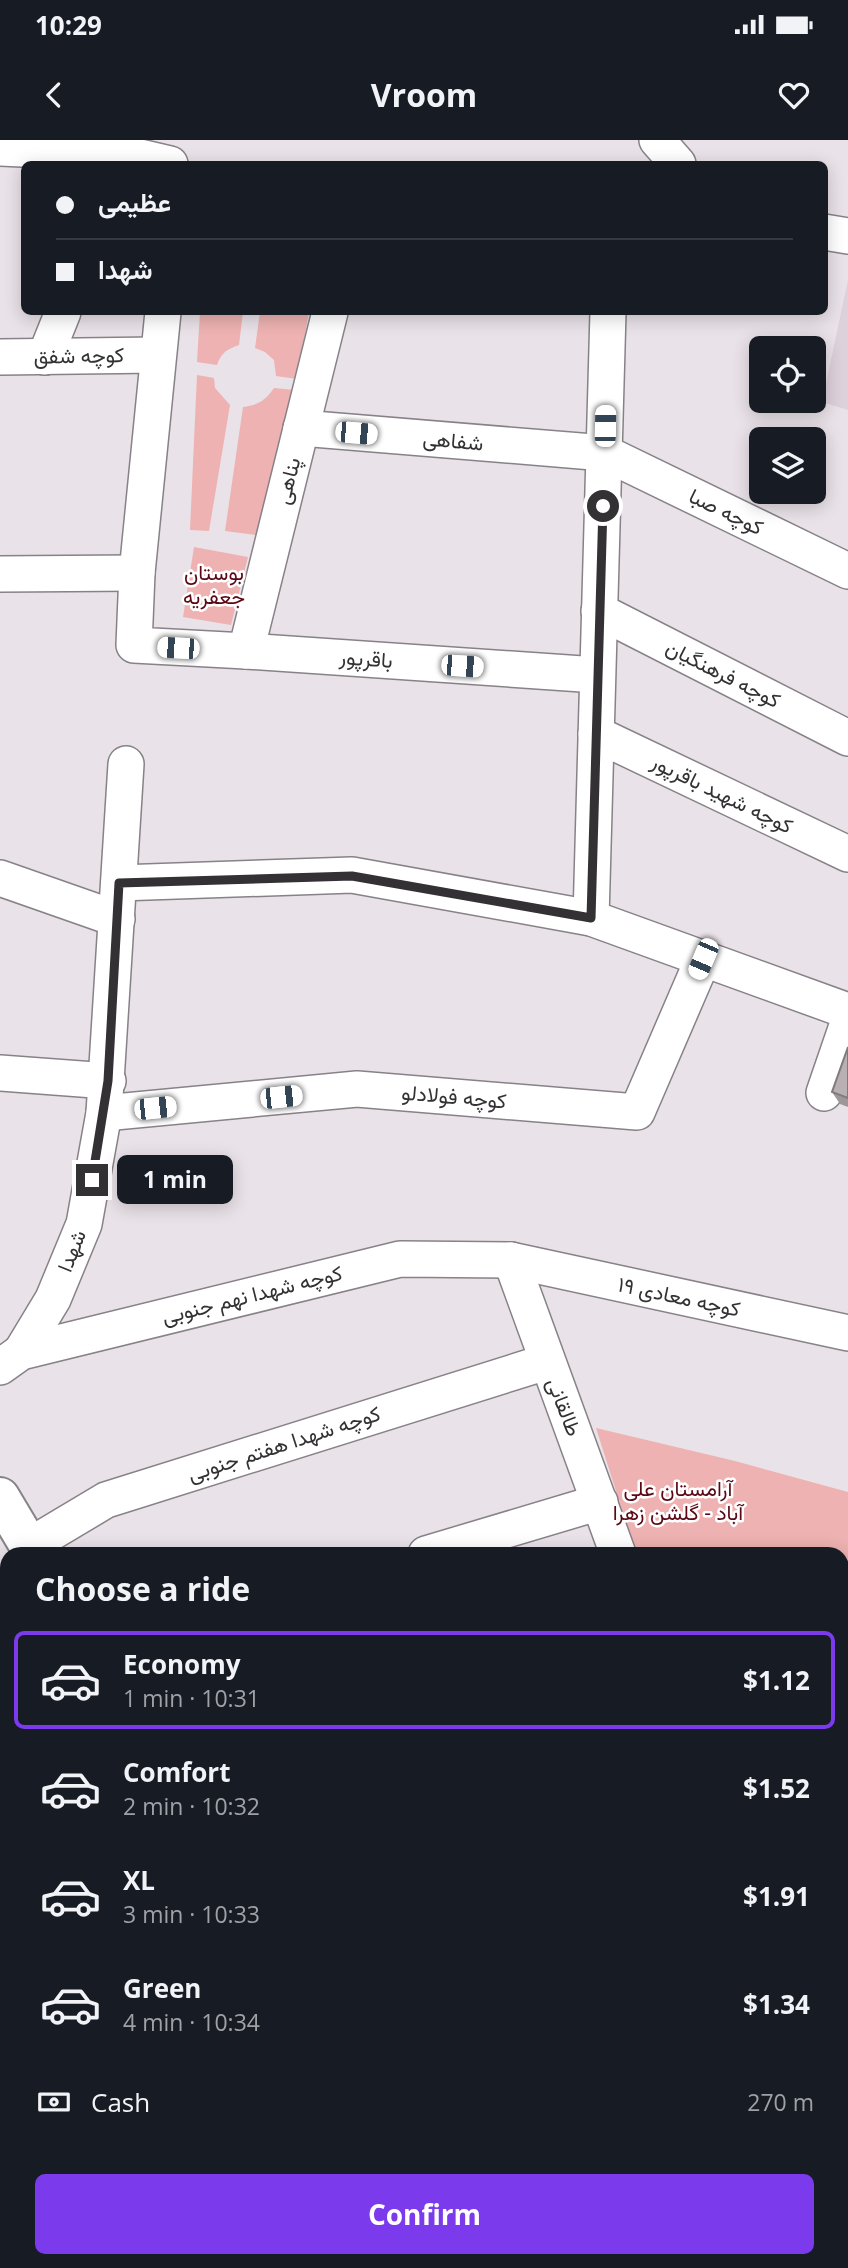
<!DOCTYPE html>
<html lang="en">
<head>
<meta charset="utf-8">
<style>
	body { margin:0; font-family:"Open Sans",Vazirmatn,sans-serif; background:#20242c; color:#f1f3f6; height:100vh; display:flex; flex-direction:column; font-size:26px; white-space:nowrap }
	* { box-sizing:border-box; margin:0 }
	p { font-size:23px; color:#9ea1a6 }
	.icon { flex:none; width:38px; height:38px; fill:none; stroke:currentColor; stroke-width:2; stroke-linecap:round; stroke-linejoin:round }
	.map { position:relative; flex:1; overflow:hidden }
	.details { position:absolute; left:0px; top:1407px; width:849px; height:721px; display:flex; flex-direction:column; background:#171b24; border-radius:21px 21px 0 0; box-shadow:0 4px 18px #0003 }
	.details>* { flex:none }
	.banner { position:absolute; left:21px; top:21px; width:807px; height:154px; border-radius:10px; box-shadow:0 4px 18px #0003; display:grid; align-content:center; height:154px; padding:0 35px; background:#171b24 }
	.fabs { position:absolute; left:749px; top:196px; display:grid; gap:14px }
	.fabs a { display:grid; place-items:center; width:77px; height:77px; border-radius:10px; background:#171b24; box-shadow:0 4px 18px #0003; font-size:35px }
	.end { position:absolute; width:32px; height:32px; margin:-16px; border:9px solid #333133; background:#fff; box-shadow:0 0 0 4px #fff }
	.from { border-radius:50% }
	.bubble { position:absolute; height:49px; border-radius:10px; background:#171b24; box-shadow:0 4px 18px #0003; font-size:23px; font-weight:700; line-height:49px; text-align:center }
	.car { position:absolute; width:21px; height:42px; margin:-21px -10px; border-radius:9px; box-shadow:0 0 5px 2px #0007; background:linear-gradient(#fff 24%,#345 0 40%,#fff 0 76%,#345 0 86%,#fff 0) }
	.banner b { display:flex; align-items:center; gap:24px; height:66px; font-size:26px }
	.banner b+b { border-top:2px solid #363941 }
	.banner i { width:18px; height:18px; background:#f1f3f6 }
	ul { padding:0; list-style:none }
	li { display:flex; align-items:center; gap:21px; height:98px; margin:0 14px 10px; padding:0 21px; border:4px solid transparent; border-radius:10px }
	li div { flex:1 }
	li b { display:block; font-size:26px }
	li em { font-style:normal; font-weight:700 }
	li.on { border-color:#7c3aed }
	li>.icon { width:63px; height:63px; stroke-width:1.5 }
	h2 { padding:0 35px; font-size:32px; line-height:84px }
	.pay { display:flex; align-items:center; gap:18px; height:77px; padding:0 35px; font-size:26px }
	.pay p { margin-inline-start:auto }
	.action { display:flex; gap:14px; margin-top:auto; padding:14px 35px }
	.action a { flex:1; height:80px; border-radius:10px; background:#7c3aed; color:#fff; font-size:28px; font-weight:700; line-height:80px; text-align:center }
	.status { display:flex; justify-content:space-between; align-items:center; height:49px; padding:0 35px; background:#171b24; direction:ltr }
	.status svg { height:19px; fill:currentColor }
	header { display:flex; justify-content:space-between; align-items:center; height:91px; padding:0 35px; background:#171b24; font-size:32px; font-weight:700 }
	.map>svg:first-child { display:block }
	.built { fill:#ddd1dc }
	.green { fill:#edb2b1 }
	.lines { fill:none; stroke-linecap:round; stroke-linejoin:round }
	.street-casing { stroke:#878287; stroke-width:38 }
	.secondary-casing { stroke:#878287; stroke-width:42 }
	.primary-casing { stroke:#878287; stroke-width:42 }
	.street { stroke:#fff; stroke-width:35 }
	.secondary { stroke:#fff; stroke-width:38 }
	.primary { stroke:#fff; stroke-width:38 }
	.wall { fill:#9e979a }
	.shaded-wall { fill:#817b7d }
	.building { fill:#b8b0b3; stroke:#817b7d; stroke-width:2 }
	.route { stroke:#333133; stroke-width:9 }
	.labels { text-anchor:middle; stroke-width:5; stroke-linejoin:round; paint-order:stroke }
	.street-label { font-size:21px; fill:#333133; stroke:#fff }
	.park-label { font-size:21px; fill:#5a0815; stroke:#fff }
</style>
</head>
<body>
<div class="status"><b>10:29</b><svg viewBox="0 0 49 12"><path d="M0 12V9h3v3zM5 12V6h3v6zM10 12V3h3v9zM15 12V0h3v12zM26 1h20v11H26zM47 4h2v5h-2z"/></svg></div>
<header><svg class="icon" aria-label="back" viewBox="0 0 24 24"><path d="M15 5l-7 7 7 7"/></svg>Vroom<svg class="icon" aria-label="heart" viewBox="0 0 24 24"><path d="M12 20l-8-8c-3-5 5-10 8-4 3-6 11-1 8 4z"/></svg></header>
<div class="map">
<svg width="848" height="2128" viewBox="0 0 848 2128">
	<rect width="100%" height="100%" fill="#e9e2e8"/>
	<!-- built -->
	<g class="built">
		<polygon points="848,140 848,270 822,262"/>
		<polygon points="7,1871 7,2121 14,2121 9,2128 0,2128 0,1872"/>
	</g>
	<!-- green -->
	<g class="green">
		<path d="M200,172H243L239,205C227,209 221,213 217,225L197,222Z"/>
		<polygon points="260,172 309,172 297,239 276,236 274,220 265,212 255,208"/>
		<polygon points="197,235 214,238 215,248 230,265 209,391 190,390"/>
		<path d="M274,248L295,250L257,395L225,391L243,267C258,265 265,261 274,248Z"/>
		<polygon points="194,407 248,417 231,485 183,477"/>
		<polygon points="596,1288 735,1321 848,1352 848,1555 842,1555 842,1414 636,1414"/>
	</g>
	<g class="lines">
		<!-- street casing -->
		<g class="street-casing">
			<g id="street">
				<polyline points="657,0 678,24"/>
				<polyline points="0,8 127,14 170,24"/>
				<polyline points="824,92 848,96"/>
				<polyline points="163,172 137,433 134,505 246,511 597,535"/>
				<polyline points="0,217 158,215"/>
				<polyline points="45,217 63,172"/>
				<polyline points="301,288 605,313 848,431"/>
				<polyline points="0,434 137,433"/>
				<polyline points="599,471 848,598"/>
				<polyline points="246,511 330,172"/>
				<polyline points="596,594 848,714"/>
				<polyline points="0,738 117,779"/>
				<polyline points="119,743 352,735 591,778 848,871"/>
				<polyline points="591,778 608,172"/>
				<polyline points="0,933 108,941"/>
				<polyline points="824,953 848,883"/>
				<polyline points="104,973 357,949 637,972 703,819"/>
				<polyline points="511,1120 618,1414"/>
				<polyline points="21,1212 53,1159 84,1084 104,973 126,624"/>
				<polyline points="0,1227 21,1212 400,1119 511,1120 848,1193"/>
				<polyline points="29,1406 106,1360 546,1222"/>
				<polyline points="426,1414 600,1362"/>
				<polyline points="842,1583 848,1583"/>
				<polyline points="0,1589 7,1587"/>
				<polyline points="0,1828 7,1839"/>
			</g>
		</g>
		<!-- secondary casing -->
		<g class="secondary-casing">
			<polyline id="secondary" points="65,2128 71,2121"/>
		</g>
		<!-- primary casing -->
		<g class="primary-casing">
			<g id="primary">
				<polyline points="0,1357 34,1414"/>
				<polyline points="0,1496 7,1507"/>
				<polyline points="507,2121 514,2128"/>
				<polyline points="628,2121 635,2128"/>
				<polyline points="684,2121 721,2128"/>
				<polyline points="551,2128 561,2121"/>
			</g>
		</g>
		<!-- street -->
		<use href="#street" class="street"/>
		<!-- secondary -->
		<use href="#secondary" class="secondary"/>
		<!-- primary -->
		<use href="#primary" class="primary"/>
	</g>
	<!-- wall -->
	<g class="wall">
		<polygon points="848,907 848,967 840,964 832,952"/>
		<polygon points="842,1806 848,1814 848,1953 842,1958"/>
		<polygon points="7,1864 7,1906 6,1906 7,1907 7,2012 0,2007 0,1865"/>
	</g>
	<!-- shaded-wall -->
	<polygon class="shaded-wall" points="168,2121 181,2121 175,2128 163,2128"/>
	<!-- building -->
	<g class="building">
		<polygon points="848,907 848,958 832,952"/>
		<polygon points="842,1806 848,1814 848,1919 842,1924"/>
		<polygon points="7,1864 7,1900 0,1900 0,1865"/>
		<polygon points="0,1902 7,1907 7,2009 0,2004"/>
		<polygon points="112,2121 168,2121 163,2128 106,2128"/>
		<polygon points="252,2121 364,2121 372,2128 247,2128"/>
	</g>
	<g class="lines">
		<!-- route -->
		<polyline class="route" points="92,1040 108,941 119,743 352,736 591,778 603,366"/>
	</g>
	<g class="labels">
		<!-- street labels -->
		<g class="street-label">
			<text transform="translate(79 216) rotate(-1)" y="7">کوچه شفق</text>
			<text transform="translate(453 301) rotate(5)" y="7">شفاهی</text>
			<text transform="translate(288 341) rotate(-76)" y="7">پناهی</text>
			<text transform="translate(726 372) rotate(26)" y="7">کوچه صبا</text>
			<text transform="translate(366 519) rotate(4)" y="7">باقرپور</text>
			<text transform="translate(723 534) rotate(27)" y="7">کوچه فرهنگیان</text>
			<text transform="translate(722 654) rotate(26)" y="7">کوچه شهید باقرپور</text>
			<text transform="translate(454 957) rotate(5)" y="7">کوچه فولادلو</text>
			<text transform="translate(72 1111) rotate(-68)" y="7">شهدا</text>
			<text transform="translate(252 1155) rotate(-14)" y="7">کوچه شهدا نهم جنوبی</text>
			<text transform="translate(679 1157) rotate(12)" y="7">کوچه معادی ۱۹</text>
			<text transform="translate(564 1267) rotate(69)" y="7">طالقانی</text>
			<text transform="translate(284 1304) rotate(-18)" y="7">کوچه شهدا هفتم جنوبی</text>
		</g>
		<!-- park labels -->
		<g class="park-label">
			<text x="214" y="440">بوستان<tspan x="214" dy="24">جعفریه</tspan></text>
			<text x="678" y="1356">آرامستان علی<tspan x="678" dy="24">آباد - گلشن زهرا</tspan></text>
		</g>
	</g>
</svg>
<div class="fabs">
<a><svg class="icon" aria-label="locate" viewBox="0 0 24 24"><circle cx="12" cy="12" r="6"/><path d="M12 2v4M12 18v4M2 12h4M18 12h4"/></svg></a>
<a><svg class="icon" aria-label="layers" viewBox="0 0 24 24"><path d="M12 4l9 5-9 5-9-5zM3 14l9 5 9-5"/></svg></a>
</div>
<i class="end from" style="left:603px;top:366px"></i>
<i class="end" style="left:92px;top:1040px"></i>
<div class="bubble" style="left:117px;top:1015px;width:116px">1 min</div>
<i class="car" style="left:605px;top:286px;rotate:1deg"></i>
<i class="car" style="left:356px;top:293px;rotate:95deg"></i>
<i class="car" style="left:178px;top:508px;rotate:273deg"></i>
<i class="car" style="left:462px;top:526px;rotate:94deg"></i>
<i class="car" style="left:703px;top:819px;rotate:203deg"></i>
<i class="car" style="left:281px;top:957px;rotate:84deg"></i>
<i class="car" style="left:155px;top:968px;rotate:84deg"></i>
<div class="banner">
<b><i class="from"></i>عظیمی</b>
<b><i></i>شهدا</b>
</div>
<section class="details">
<h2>Choose a ride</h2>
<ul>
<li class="on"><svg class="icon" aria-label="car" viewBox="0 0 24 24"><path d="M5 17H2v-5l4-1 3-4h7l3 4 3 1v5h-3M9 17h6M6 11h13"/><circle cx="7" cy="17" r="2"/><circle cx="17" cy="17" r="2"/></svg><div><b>Economy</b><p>1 min · 10:31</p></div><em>$1.12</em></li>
<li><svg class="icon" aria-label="car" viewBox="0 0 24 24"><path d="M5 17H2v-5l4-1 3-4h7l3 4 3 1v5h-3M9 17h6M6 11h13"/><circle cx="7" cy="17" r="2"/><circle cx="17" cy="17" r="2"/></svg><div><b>Comfort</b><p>2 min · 10:32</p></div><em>$1.52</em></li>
<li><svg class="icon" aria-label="car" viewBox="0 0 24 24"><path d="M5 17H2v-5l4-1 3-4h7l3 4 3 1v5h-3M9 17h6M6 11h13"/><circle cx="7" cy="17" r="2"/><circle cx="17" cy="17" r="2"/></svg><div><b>XL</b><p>3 min · 10:33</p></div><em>$1.91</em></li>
<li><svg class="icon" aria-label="car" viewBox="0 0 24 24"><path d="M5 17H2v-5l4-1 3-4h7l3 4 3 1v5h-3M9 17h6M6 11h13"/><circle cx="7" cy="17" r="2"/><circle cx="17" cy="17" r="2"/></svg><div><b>Green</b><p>4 min · 10:34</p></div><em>$1.34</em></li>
</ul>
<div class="pay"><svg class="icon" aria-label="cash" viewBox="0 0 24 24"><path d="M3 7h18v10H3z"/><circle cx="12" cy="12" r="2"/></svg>Cash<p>270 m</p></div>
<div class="action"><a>Confirm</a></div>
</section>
</div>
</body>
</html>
